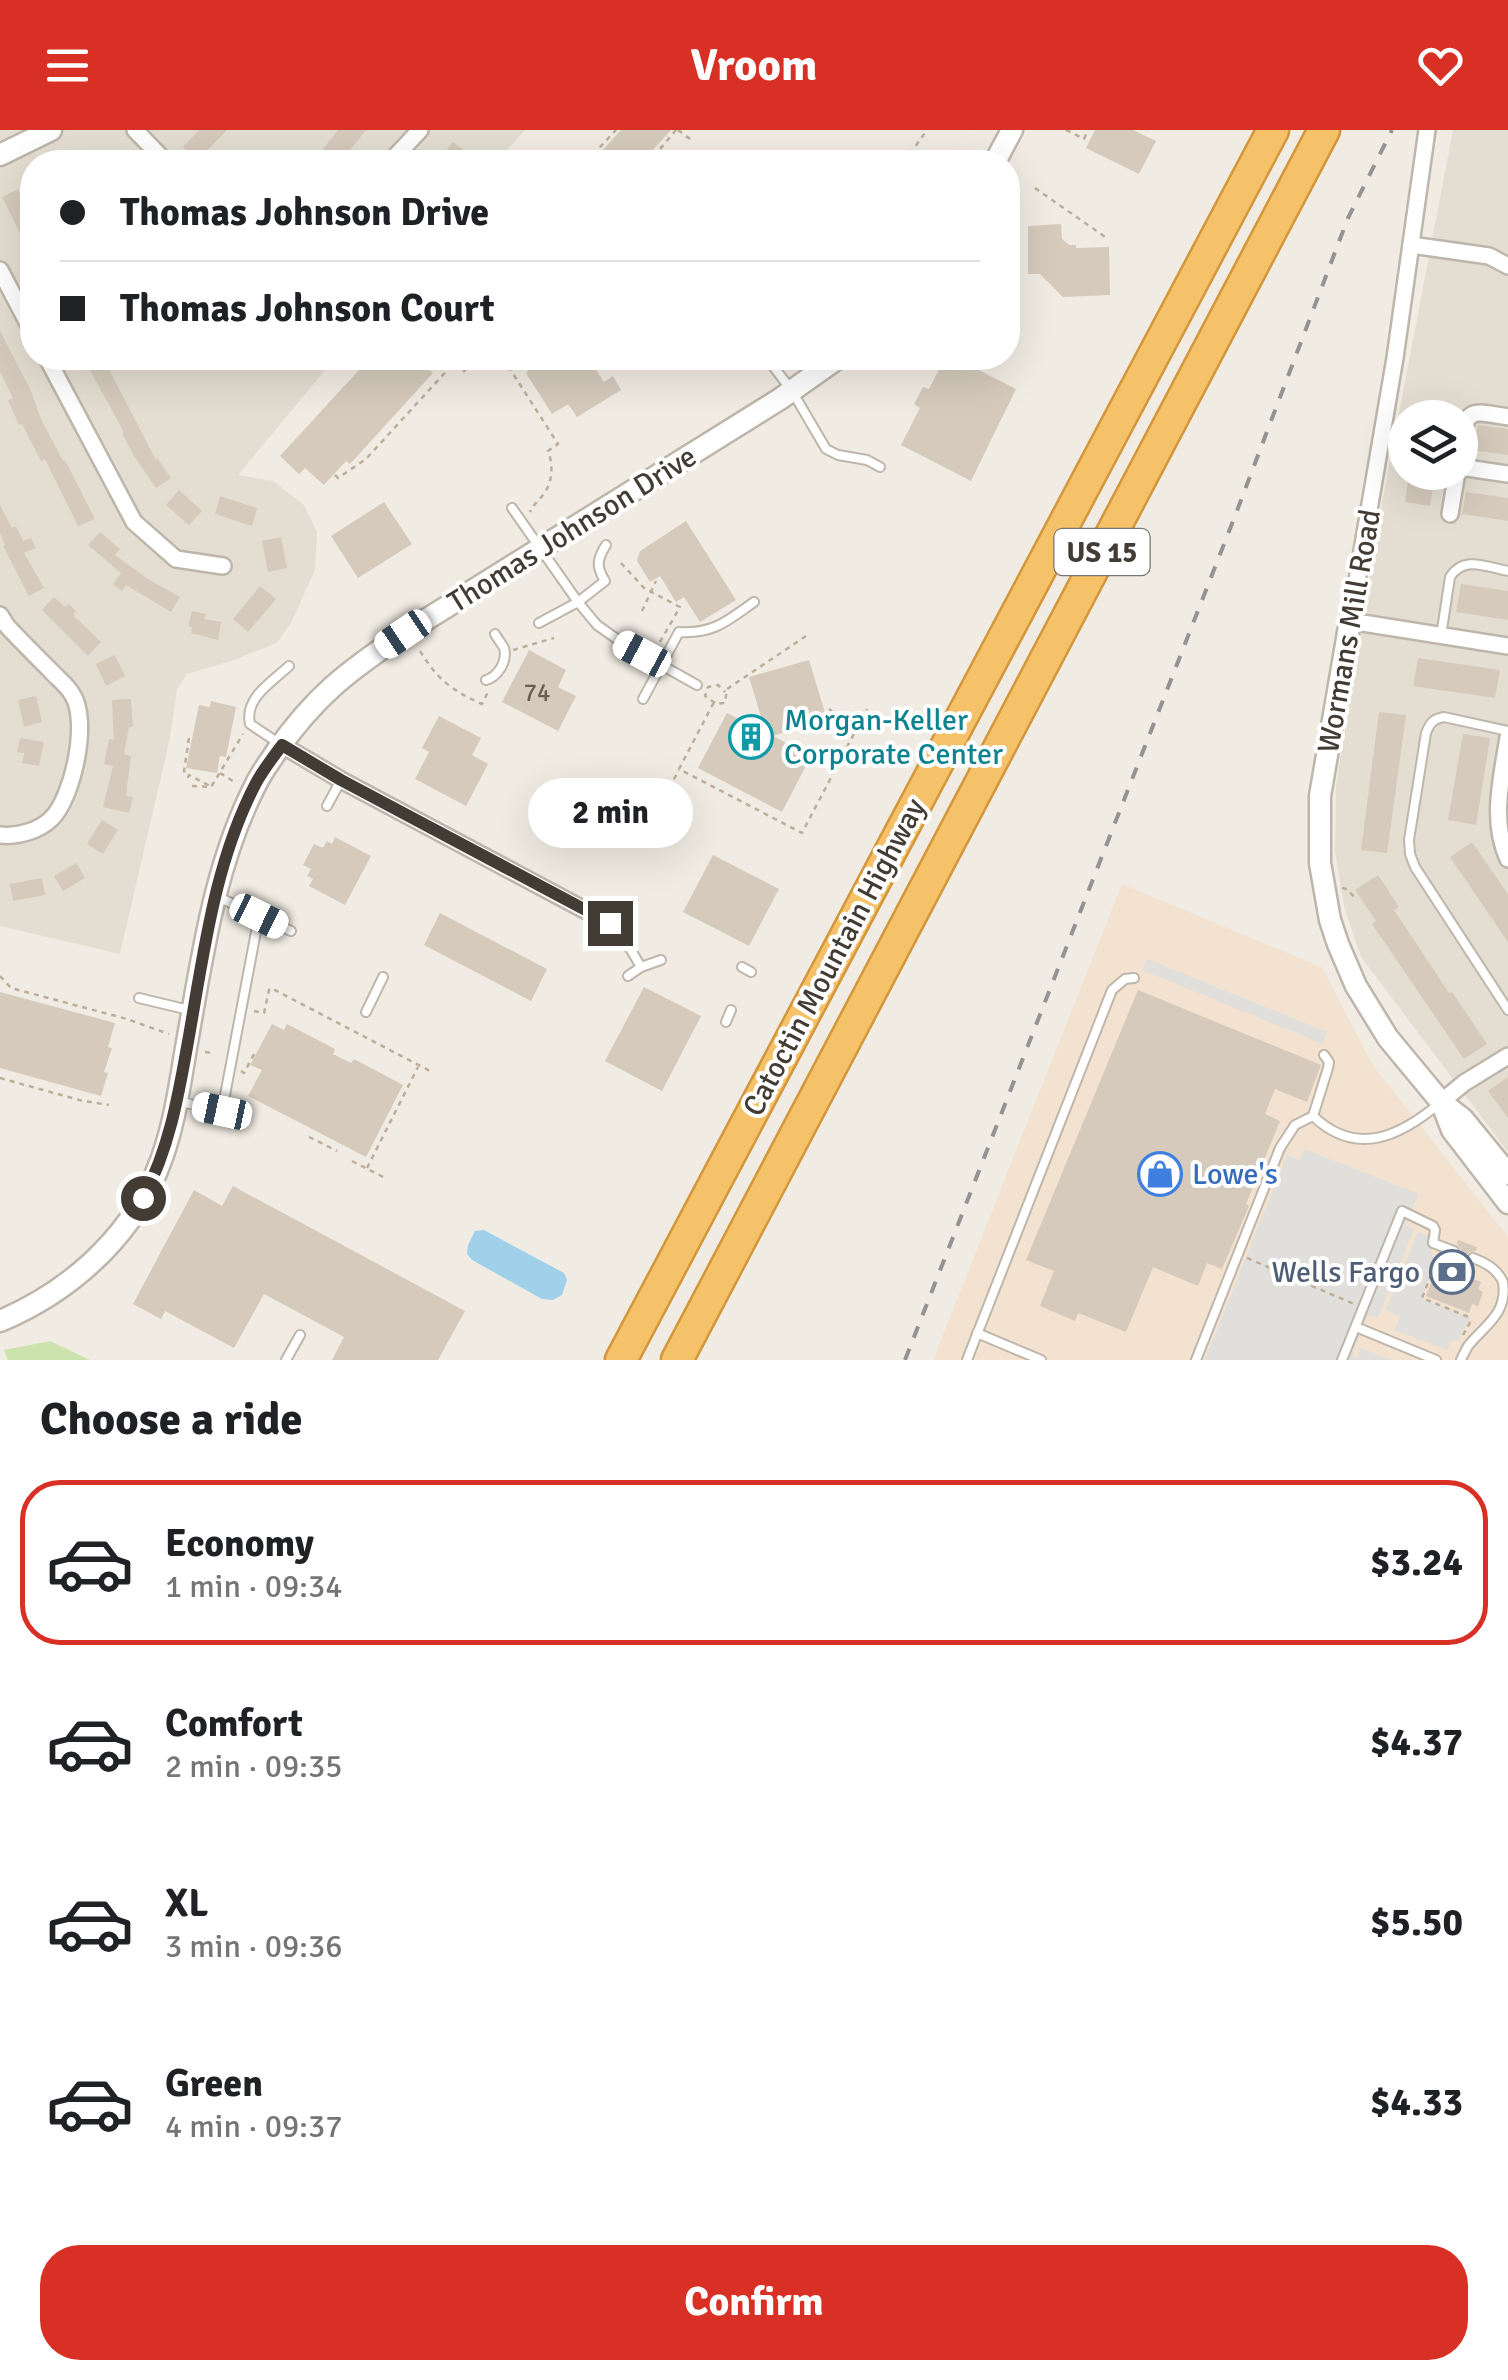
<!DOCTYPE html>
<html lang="en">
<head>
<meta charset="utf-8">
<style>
	body { margin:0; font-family:Signika,sans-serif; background:#f6f6f6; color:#202124; height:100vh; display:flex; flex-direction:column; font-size:38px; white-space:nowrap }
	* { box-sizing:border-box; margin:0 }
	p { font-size:32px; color:#757577 }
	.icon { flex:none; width:55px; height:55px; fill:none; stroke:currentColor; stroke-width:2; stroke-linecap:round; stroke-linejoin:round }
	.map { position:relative; height:1230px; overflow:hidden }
	.side { display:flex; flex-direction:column; background:#fff; flex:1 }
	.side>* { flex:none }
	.guide { position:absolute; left:20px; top:20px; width:1000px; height:220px; border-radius:40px; box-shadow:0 10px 40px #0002; display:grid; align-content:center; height:220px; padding:0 40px; background:#fff }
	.fabs { position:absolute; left:1388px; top:270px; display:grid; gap:20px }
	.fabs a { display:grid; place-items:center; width:90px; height:90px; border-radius:50%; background:#fff; box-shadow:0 10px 40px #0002; font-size:50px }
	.end { position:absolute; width:45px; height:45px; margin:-22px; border:12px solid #423c34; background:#fff; box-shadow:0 0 0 5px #fff }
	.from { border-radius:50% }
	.bubble { position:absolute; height:70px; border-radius:35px; background:#fff; box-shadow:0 10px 40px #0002; font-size:32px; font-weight:700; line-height:70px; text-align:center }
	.car { position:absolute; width:30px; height:60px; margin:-30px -15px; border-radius:12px; box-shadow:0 0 8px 2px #0007; background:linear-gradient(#fff 24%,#345 0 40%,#fff 0 76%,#345 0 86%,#fff 0) }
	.guide b { display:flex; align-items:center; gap:35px; height:95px; font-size:38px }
	.guide b+b { border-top:2px solid #e0e0e0 }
	.guide i { width:25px; height:25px; background:#202124 }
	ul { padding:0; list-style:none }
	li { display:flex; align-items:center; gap:30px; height:165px; margin:0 20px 15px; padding:0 20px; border:5px solid transparent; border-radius:40px }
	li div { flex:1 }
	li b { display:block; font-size:38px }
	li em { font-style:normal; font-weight:700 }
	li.active { border-color:#d93025 }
	li>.icon { width:90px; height:90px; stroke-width:1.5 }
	h2 { padding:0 40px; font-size:45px; line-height:120px }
	.button { display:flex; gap:20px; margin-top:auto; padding:20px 40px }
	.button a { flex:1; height:115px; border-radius:40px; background:#d93025; color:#fff; font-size:40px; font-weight:700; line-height:115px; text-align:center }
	header { display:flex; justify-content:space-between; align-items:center; height:130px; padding:0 40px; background:#d93025; color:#fff; font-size:45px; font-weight:700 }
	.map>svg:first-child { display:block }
	.residential { fill:#e4ded2; fill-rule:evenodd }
	.commercial { fill:#f2e2cf }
	.green { fill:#cde3ad }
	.parking { fill:#e1dfdc }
	.water { fill:#a1d0eb }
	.building { fill:#d5cabc }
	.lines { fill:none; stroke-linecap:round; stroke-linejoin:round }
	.service-casing { stroke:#beb6aa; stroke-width:12 }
	.minor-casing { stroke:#beb6aa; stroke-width:20 }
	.tertiary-casing { stroke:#beb6aa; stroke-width:25 }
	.motorway-casing { stroke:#d4963a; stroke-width:35 }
	.path { stroke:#bcae99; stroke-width:2.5; stroke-dasharray:5 5; stroke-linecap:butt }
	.service { stroke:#fff; stroke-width:8 }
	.minor { stroke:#fff; stroke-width:15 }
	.tertiary { stroke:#fff; stroke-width:20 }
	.motorway { stroke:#f6c269; stroke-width:30 }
	.rail { stroke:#939393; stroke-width:4; stroke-dasharray:12 12; stroke-linecap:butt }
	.route { stroke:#423c34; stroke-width:12 }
	.labels { text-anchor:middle; stroke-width:8; stroke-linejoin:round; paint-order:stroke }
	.number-label { font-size:25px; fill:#676056 }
	.shield { fill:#fff; stroke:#7b7671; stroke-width:2.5 }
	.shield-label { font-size:28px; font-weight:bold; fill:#423c34 }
	.street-label { font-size:30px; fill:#423c34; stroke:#fff }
	.culture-label { font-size:30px; fill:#0d838f; stroke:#fff; text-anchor:start }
	.shop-label { font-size:30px; fill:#366cbe; stroke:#fff; text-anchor:start }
	.service-label { font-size:30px; fill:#4e5e75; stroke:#fff; text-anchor:end }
</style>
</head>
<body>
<header><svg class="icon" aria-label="menu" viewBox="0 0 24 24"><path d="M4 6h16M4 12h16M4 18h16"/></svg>Vroom<svg class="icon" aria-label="heart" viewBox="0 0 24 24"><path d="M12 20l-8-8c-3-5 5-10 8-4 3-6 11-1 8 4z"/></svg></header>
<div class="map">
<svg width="1508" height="1230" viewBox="0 0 1508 1230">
	<rect width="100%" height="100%" fill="#f1ece3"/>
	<!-- residential -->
	<g class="residential">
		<polygon points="0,0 525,0 496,32 32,32 32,228 335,228 238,345 273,351 304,375 317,402 315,440 291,493 277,513 231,531 187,544 177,559 170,608 120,824 0,796"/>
		<path d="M1453,0H1508V1022L1361,827L1344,776L1335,722L1336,655L1378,394ZM1405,288H1460V342H1405Z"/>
	</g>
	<!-- commercial -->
	<polygon class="commercial" points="1122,754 1323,838 1372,934 1508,1107 1508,1230 933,1230"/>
	<!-- green -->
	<polygon class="green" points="50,1211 90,1230 8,1230 4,1220"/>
	<!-- parking -->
	<g class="parking">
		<polygon points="1147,829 1327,902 1323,914 1142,840"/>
		<polygon points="1304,1019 1419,1064 1405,1095 1414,1099 1378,1188 1368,1185 1352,1226 1357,1229 1361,1218 1391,1230 1205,1230 1287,1025 1300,1030"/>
		<polygon points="1418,1102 1427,1105 1435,1135 1422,1168 1470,1188 1457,1212 1451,1210 1447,1220 1395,1200 1400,1187 1386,1180"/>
	</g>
	<!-- water -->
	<polygon class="water" points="484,1100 564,1143 567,1150 562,1165 553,1170 542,1169 472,1130 467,1124 468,1115 475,1101"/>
	<!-- building -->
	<g class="building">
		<polygon points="199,0 227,0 197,31 183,17"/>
		<polygon points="338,0 366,0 340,32 313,32"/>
		<polygon points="621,0 671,0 649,24 658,32 592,32"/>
		<polygon points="1095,0 1133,0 1156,11 1139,44 1086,18"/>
		<polygon points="453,12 469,24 462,32 437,32"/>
		<polygon points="18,59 32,89 32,127 2,67"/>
		<polygon points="1061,94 1062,109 1069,115 1076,115 1076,118 1109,117 1110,165 1063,167 1040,144 1028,144 1028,96"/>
		<polygon points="0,201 31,261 40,287 63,331 65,330 95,389 78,396 45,329 41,331 22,294 19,295 8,270 13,268 0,242"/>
		<polygon points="103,228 156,330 157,328 171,348 156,358 134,326 122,303 124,302 87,235"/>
		<polygon points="370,228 438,228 428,239 433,243 350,334 346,331 324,355 305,338 299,344 280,326"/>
		<polygon points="520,228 588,228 604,252 613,246 621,260 577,287 568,274 552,284 526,243 528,241"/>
		<polygon points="945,228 955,228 1016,259 971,351 901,315 920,278 914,274 923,257 929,259"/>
		<polygon points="1420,272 1445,276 1443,288 1418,288"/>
		<polygon points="1478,295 1508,299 1508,325 1472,320"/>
		<polygon points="1409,342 1435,342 1430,376 1405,372"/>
		<polygon points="179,360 202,381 189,395 166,375"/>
		<polygon points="1466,362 1508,368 1508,391 1462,384"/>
		<polygon points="220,366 257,378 252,396 215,384"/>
		<polygon points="384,372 412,414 358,448 331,406"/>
		<polygon points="0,375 12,398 16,396 23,411 31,408 36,418 24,423 44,458 29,466 3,416 5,415 0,403"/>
		<polygon points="686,391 736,470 700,492 684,467 676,472 660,446 650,452 637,431 640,421"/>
		<polygon points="100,402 120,419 115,425 148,449 180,467 171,482 126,455 122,461 113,454 121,443 88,415"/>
		<polygon points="281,407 287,438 268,442 262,411"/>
		<polygon points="1461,454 1508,461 1508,490 1456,482"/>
		<polygon points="260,456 276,469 248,502 233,489"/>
		<polygon points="54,467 65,477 69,474 76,481 73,485 101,512 88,526 42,480"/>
		<polygon points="192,481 206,484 204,489 221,492 218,510 191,503 192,497 188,496"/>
		<polygon points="529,520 566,540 558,557 576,566 558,601 502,572"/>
		<polygon points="115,525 125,546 106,556 96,534"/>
		<polygon points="1418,528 1500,540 1495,568 1413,556"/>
		<polygon points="809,530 827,589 773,606 811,626 782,682 698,638 727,583 766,604 749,547"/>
		<polygon points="36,566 42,592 24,597 18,570"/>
		<polygon points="131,569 133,597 129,597 124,624 131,626 126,666 133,667 129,683 103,677 113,636 104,634 109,609 114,610 112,570"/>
		<polygon points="211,571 236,577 226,627 220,626 217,643 186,638 199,575 210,577"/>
		<polygon points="1379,582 1406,585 1387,723 1361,720"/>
		<polygon points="439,586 481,608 472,625 488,634 466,676 415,649 429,622 422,618"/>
		<polygon points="1463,604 1490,608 1476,695 1448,690"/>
		<polygon points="20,608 44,612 39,636 22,633 24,623 17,622"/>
		<polygon points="102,690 118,700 103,724 87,714"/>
		<polygon points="335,707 371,726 345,775 309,756 313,749 307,746 311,739 303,735 314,714 323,718 327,711 332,714"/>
		<polygon points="1472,712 1508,764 1508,812 1450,727"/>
		<polygon points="713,725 779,759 749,816 683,782"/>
		<polygon points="76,733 85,748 63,761 54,746"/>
		<polygon points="1378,745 1399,777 1394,780 1449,863 1452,862 1487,914 1464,929 1372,794 1376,791 1355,760"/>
		<polygon points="42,748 45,765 13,771 10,754"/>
		<polygon points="440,783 547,839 531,871 424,815"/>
		<polygon points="644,857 701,886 662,961 605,931"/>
		<polygon points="1138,860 1321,935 1307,972 1275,959 1265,984 1280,991 1246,1074 1249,1076 1222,1139 1207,1133 1198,1156 1153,1137 1126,1202 1078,1183 1075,1191 1040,1176 1054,1141 1026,1130"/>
		<polygon points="0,862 115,893 108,917 112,918 104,942 108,943 101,966 0,938"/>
		<polygon points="272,894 284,900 287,894 335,919 333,924 351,933 354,929 403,955 366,1027 248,966 262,940 250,935"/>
		<polygon points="1508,947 1508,988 1488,961"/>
		<polygon points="233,1056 465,1181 438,1230 332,1230 344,1207 264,1164 234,1218 165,1181 161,1189 133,1174 194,1060 222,1076"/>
		<polygon points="1458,1110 1477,1117 1476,1121 1469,1122 1466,1126 1467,1132 1471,1135 1467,1146 1481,1152 1478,1159 1483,1162 1478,1176 1472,1174 1469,1183 1426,1166 1438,1135 1446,1138 1451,1128 1456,1128 1461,1125 1461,1119 1457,1114"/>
	</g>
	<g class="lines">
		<!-- service casing -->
		<g class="service-casing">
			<g id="service">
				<polyline points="1008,97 1013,100"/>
				<polyline points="773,236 792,261 826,319 838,325 867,330 880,337"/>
				<polyline points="512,378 578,472 597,495 624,514 697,555"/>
				<path d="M539,493L578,472L605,451C596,437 597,429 606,415"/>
				<path d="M1441,506L1450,447C1464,425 1486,437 1508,441"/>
				<path d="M486,550C497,547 508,532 504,518C503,516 496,506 495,504"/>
				<path d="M643,569L679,502C714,504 727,491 754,472"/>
				<path d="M1508,601L1444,587C1433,589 1430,593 1426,603L1409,710L1410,724L1415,737L1508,880"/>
				<path d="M280,614L250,594C244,568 272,552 289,536"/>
				<polyline points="327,676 341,650"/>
				<polyline points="218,767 291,801"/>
				<polyline points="609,793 631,820 641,837"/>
				<polyline points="742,837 751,842"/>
				<polyline points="628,846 641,837 661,830"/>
				<polyline points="139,868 193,881"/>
				<polyline points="366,882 383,847"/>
				<polyline points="726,892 731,880"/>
				<polyline points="181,972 222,981 259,786"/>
				<path d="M1313,986C1357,1028 1401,1006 1441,972"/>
				<polyline points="1313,986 1328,938 1329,932 1324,925"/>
				<polyline points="1356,1197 1436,1230"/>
				<polyline points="977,1203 1041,1230"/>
				<polyline points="286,1230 300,1205"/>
				<polyline points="967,1230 1112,860 1125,849 1134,848"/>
				<polyline points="1196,1230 1280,1018 1295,995 1313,986"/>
				<polyline points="1342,1230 1402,1081 1433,1096 1435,1100 1433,1113 1454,1121"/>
				<path d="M1461,1230C1462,1227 1467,1218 1468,1216C1484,1196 1508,1184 1503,1152C1497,1139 1486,1133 1473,1128"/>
			</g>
		</g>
		<!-- minor casing -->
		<g class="minor-casing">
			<g id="minor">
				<polyline points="135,0 166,32"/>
				<polyline points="1427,0 1395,228 1350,491 1508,516"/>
				<polyline points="390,32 420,0"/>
				<polyline points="1411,115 1489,126 1508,136"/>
				<polyline points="0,140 32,201"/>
				<polyline points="47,228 134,392 176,429 223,436"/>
				<path d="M1460,322C1467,280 1465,279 1508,287"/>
				<polyline points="1460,337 1508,344"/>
				<polyline points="1450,384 1457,342"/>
				<path d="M0,485L7,496C21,511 36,526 51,541C57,548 67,555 72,564C90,590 73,668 51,689C39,701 16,707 0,705"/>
				<path d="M1508,607C1502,647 1490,690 1508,729"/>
				<polyline points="282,615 341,650 609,793"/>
				<polyline points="1441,972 1464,953 1508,926"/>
			</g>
		</g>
		<!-- tertiary casing -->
		<g class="tertiary-casing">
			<g id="tertiary">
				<polyline points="0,25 51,0"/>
				<polyline points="995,32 1012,0"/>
				<polyline points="1350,491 1320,666 1320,733 1330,790 1338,814 1356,856 1388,908 1441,972 1463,989 1508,1044"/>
				<polyline points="1442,974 1452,1000 1508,1073"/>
				<path d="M0,1191C67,1163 127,1111 156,1043C173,1004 179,960 186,918C202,829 214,735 256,654C261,643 269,633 276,622C315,566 347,542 403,504L780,269L838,228"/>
			</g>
		</g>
		<!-- motorway casing -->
		<g class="motorway-casing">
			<g id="motorway">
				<polyline points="621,1230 1273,0"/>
				<polyline points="677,1230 1324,0"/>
			</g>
		</g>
		<!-- path -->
		<g class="path">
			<polyline points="678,0 690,9"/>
			<polyline points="1066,0 1084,9 1088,0"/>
			<polyline points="910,24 927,0"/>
			<polyline points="586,32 616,0"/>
			<polyline points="669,32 666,30 669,27 660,19 676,0"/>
			<polyline points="1035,58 1108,109"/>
			<path d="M503,228L558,314L548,321C553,334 553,350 545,362C540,370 534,373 530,382"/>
			<polyline points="799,228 801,231"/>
			<polyline points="335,345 338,348 366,329 453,234 463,242 476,228"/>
			<polyline points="621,433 644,458 680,477 657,517"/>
			<polyline points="642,481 656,451"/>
			<polyline points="806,506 727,559 725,573 713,574 679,639 802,703 856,600 829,579"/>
			<polyline points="513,520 554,508"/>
			<path d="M420,521C438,550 451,560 482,574L488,562"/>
			<polyline points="715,573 705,566 708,557 718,555 725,562"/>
			<polyline points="857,598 867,579"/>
			<polyline points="189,608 184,641 188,647 189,645 210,656"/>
			<polyline points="220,643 236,653"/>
			<polyline points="192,656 211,657 243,604"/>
			<polyline points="669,658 679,640"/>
			<polyline points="1342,758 1347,759 1355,768"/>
			<polyline points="0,846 11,858 127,889 169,904"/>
			<polyline points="254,881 264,883 269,860 271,858 432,942"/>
			<polyline points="205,922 213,923"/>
			<polyline points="241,941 244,943 254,924"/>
			<polyline points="0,948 83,971 109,975"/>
			<polyline points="309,1007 337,1021"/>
			<polyline points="352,1031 387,1049"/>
			<polyline points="367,1038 418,937"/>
			<polyline points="1247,1128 1354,1174"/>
			<polyline points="1435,1135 1422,1168 1471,1188"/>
			<polyline points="1463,1205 1472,1189"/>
		</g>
		<!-- service -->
		<use href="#service" class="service"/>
		<!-- minor -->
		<use href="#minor" class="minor"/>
		<!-- tertiary -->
		<use href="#tertiary" class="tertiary"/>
		<!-- motorway -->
		<use href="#motorway" class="motorway"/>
		<!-- rail -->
		<polyline class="rail" points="905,1230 1235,386 1348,88 1392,0"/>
	</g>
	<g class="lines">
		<!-- route -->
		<path class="route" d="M143,1068C170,1018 179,962 189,906C204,821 215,731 256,653C263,640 273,627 282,615L341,650L610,793"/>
	</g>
	<!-- icons -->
	<defs>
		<g id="building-ring" transform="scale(2.25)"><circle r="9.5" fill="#fff" stroke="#0f9aa8" stroke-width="1.5"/><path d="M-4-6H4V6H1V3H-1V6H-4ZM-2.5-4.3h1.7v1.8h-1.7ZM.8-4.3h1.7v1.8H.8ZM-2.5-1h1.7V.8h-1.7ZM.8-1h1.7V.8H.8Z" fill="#0f9aa8"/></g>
		<g id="shop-ring" transform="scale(2.25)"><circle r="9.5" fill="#fff" stroke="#3f7fe0" stroke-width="1.5"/><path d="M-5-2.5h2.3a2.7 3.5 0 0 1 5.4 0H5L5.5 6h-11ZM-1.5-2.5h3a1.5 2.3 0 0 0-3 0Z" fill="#3f7fe0"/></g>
		<g id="bank-ring" transform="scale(2.25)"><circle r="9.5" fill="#fff" stroke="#5c6f8a" stroke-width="1.5"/><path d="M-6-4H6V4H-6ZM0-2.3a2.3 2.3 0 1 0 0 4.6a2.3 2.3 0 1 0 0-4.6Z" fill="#5c6f8a"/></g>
	</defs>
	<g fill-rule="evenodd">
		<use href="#building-ring" x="751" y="607"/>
		<use href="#shop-ring" x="1160" y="1044"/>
		<use href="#bank-ring" x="1452" y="1142"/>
	</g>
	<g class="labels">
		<!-- number labels -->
		<g class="number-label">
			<text x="537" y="571">74</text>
		</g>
		<!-- shield labels -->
		<rect class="shield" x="1054.5" y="399" width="95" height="46" rx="8"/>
		<g class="shield-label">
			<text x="1102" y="432">US 15</text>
		</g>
		<!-- street labels -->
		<g class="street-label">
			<text transform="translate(572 399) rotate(-32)" y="10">Thomas Johnson Drive</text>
			<text transform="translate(1349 501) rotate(-80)" y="10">Wormans Mill Road</text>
			<text transform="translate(834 827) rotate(-62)" y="10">Catoctin Mountain Highway</text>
		</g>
		<!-- culture labels -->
		<g class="culture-label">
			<text x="784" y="600">Morgan-Keller<tspan x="784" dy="34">Corporate Center</tspan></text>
		</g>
		<!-- shop labels -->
		<g class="shop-label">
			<text x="1192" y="1054">Lowe's</text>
		</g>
		<!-- service labels -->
		<g class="service-label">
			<text x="1420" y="1152">Wells Fargo</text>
		</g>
	</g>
</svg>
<div class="fabs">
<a><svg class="icon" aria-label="layers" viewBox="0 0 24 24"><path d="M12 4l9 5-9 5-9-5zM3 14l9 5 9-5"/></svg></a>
</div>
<i class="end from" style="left:143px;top:1068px"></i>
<i class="end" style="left:610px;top:793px"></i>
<div class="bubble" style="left:528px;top:648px;width:165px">2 min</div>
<i class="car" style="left:403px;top:504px;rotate:236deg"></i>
<i class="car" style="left:642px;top:524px;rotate:298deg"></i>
<i class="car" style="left:259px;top:786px;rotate:116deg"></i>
<i class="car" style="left:222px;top:981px;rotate:282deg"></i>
<div class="guide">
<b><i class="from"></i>Thomas Johnson Drive</b>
<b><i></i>Thomas Johnson Court</b>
</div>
</div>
<section class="side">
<h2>Choose a ride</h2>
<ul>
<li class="active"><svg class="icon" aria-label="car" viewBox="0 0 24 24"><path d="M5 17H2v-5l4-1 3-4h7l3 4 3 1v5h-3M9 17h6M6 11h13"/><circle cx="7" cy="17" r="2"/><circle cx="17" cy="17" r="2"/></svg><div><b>Economy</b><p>1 min · 09:34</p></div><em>$3.24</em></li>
<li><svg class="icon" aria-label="car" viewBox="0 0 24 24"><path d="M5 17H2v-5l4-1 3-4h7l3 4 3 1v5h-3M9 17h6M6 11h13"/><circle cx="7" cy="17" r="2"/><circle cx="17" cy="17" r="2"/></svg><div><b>Comfort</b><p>2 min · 09:35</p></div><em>$4.37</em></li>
<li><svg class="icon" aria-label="car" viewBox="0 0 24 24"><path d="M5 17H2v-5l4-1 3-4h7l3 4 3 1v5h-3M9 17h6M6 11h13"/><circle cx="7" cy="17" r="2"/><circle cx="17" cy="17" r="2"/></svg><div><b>XL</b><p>3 min · 09:36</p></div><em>$5.50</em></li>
<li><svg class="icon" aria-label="car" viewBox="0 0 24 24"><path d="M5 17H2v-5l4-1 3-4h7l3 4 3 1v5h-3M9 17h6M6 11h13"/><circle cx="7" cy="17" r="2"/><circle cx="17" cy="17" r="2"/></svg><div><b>Green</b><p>4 min · 09:37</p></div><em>$4.33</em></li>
</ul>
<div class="button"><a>Confirm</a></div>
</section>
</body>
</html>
